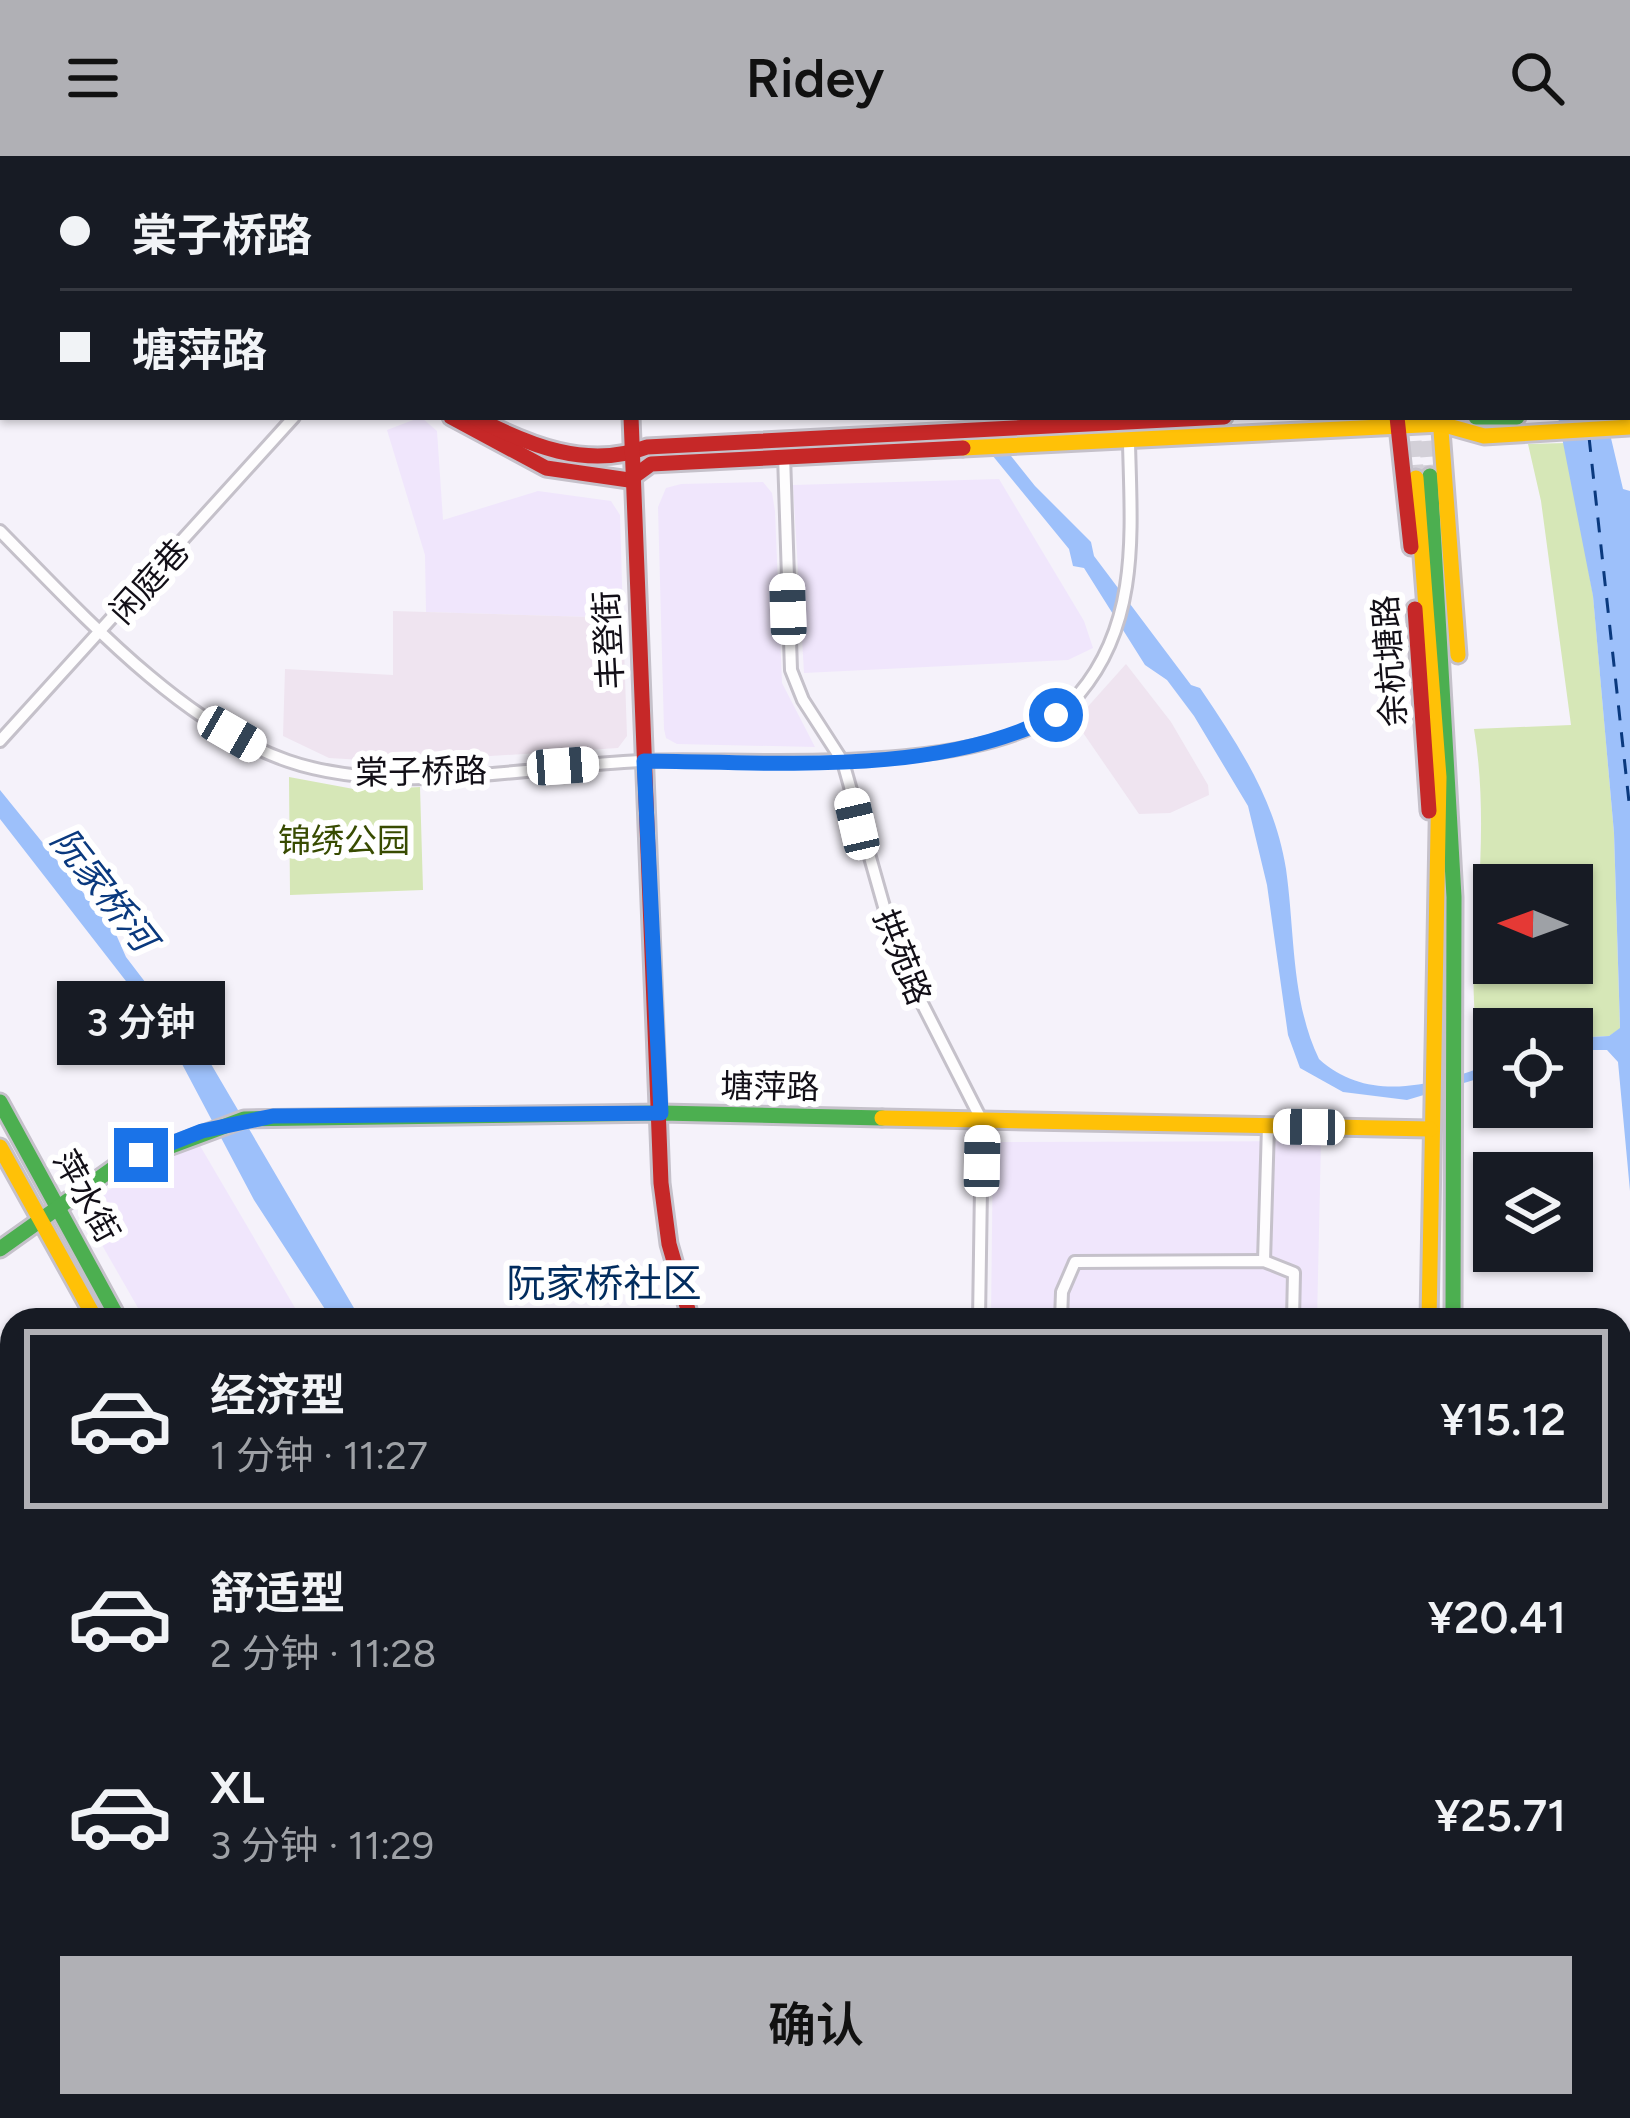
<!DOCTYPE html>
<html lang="zh">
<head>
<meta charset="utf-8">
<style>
	body { margin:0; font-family:Figtree,"Noto Sans SC",sans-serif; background:#20242c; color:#f1f3f6; height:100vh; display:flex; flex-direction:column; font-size:45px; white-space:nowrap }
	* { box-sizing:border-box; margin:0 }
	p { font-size:39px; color:#9ea1a6 }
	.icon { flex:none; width:66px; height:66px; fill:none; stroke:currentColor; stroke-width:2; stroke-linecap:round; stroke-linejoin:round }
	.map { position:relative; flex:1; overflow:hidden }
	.panel { position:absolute; left:0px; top:1152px; width:1632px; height:810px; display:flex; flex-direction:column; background:#171b24; border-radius:36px 36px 0 0; box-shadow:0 3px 9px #0004 }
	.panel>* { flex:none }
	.hud { position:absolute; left:0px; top:0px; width:1632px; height:264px; box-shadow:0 3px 9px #0004; display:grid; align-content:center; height:264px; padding:0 60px; background:#171b24 }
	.needle { width:78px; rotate:271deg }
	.fabs { position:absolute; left:1473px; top:708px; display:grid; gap:24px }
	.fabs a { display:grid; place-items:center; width:120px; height:120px; border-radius:0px; background:#171b24; box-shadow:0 3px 9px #0004; font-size:60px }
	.end { position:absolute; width:54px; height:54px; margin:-27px; border:15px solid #1a73e8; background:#fff; box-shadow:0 0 0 6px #fff }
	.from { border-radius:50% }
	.bubble { position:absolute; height:84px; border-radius:0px; background:#171b24; box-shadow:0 3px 9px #0004; font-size:39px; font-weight:600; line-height:84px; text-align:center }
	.car { position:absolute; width:36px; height:72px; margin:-36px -18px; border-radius:15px; box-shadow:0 0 9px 3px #0007; background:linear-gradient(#fff 24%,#345 0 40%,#fff 0 76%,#345 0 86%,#fff 0) }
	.hud b { display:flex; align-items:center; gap:42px; height:114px; font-size:45px }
	.hud b+b { border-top:3px solid #363941 }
	.hud i { width:30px; height:30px; background:#f1f3f6 }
	ul { padding:21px 0 0; list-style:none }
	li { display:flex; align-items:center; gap:36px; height:180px; margin:0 24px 18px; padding:0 36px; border:6px solid transparent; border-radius:0px }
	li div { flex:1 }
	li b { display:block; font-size:45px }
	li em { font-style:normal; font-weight:600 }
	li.on { border-color:#b0b0b5 }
	li>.icon { width:108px; height:108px; stroke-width:1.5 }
	.action { display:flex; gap:24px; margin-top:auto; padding:24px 60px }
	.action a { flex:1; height:138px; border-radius:0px; background:#b0b0b5; color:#111; font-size:48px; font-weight:600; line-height:138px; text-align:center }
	header { display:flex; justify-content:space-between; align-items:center; height:156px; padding:0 60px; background:#b0b0b5; color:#111; font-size:54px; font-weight:600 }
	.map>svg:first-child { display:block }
	.built { fill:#f0e6fc }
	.education { fill:#efe4f0 }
	.green { fill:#d6e7b7; fill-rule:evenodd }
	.water { fill:#9dc0fa }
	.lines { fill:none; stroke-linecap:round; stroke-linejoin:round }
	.canal { stroke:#9dc0fa; stroke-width:9 }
	.ferry { stroke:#0a397e; stroke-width:3; stroke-dasharray:15 12; stroke-linecap:butt }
	.primary-tunnel { stroke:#d3d0d8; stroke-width:16; stroke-dasharray:16 8; stroke-linecap:butt }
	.street-casing { stroke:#c5c1ca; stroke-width:16 }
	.fast-casing { stroke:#c5c1ca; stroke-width:21 }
	.slow-casing { stroke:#c5c1ca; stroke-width:21 }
	.jam-casing { stroke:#c5c1ca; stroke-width:21 }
	.street { stroke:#fefdfe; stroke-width:10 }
	.fast { stroke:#4caf50; stroke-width:15 }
	.slow { stroke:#ffc107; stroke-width:15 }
	.jam { stroke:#c62828; stroke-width:15 }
	.route { stroke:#1a73e8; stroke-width:15 }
	.labels { text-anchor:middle; stroke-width:12; stroke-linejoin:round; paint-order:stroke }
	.street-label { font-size:33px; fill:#120f17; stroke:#fff }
	.park-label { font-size:33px; fill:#384b01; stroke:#fff }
	.water-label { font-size:36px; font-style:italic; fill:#0a397e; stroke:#fff }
	.quarter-label { font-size:39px; fill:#012c5e; stroke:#fff }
</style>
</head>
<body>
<header><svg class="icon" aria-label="menu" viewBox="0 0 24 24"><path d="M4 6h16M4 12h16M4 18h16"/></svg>Ridey<svg class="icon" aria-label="search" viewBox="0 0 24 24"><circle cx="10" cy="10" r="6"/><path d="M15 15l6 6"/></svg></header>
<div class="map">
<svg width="1630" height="1962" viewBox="0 0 1630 1962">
	<rect width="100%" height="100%" fill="#f5f2fa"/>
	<!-- built -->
	<g class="built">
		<polygon points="421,261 437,275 443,364 538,335 611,345 620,359 623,462 426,456 425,399 387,274"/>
		<polygon points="999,323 1084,465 1093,492 1068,504 804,517 793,329"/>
		<polygon points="763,326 772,337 775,355 782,527 815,591 677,588 666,582 664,573 658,351 666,332 681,328"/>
		<polygon points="1321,985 1317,1164 991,1164 993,986"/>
		<polygon points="199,988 298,1157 284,1164 145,1164 79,1049"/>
	</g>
	<!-- education -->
	<g class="education">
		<polygon points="393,455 623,462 627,580 618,592 396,606 329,602 283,580 285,513 393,519"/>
		<polygon points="1126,508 1171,566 1208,629 1209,639 1170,657 1139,658 1075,565"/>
	</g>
	<!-- green -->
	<g class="green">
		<path d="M1566,287L1593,439L1614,677L1620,873L1609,880L1572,882V873H1494V907L1478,913C1477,879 1472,843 1474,809C1479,731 1487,651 1474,573L1571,569L1541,345L1528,288ZM1494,729H1572V807H1494Z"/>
		<polygon points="289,621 359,634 420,631 423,734 290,739"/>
	</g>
	<!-- water -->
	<g class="water">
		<path d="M961,261H980L1035,330L1091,386L1094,400L1191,529L1200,532C1239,590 1275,643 1286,713C1295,776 1291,845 1319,903C1369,949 1437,928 1494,907V918L1407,944L1343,936L1300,912L1288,879L1267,729L1248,650L1194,560L1167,524L1145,509L1084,412L1073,410L1069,393Z"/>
		<polygon points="1558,261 1606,261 1623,333 1630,335 1630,1035 1618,906 1607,894 1572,894 1572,882 1609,880 1620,872 1614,677 1593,440"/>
		<polygon points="0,634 115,776 126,801 194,890 201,891 361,1164 332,1164 254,1044 164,874 0,663"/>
		<polygon points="1630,1721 1630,1962 1599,1962 1601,1950 1620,1950 1620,1805"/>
	</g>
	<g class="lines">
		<!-- canal -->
		<polyline class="canal" points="1620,1491 1630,1490"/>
		<!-- ferry -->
		<g class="ferry">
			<polyline points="1510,3 1510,0"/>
			<polyline points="1589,281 1630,655"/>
			<polyline points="1625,1962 1630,1923"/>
		</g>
		<!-- primary-tunnel -->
		<g class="primary-tunnel">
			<polyline points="1412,261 1416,322"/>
			<polyline points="1425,261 1430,320"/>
			<polyline points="1443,1962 1444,1950"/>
		</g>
		<!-- street casing -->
		<g class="street-casing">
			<g id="street">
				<polyline points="1591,0 1591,3"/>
				<polyline points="1629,19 1630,19"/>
				<polyline points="784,299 791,514 803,544 843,606 898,800 982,965 979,1164"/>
				<path d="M0,375C79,455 180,568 288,605C392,641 532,610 640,605C747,600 1005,626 1079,538C1140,466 1131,375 1129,287"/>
				<polyline points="0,585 294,261"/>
				<polyline points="1264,1105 1268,970"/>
				<polyline points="1061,1164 1062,1136 1075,1106 1264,1105 1294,1117 1293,1164"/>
				<polyline points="0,1467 12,1489"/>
				<polyline points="0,1738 9,1783 0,1822"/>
				<polyline points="830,1950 832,1962"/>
			</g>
		</g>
		<!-- fast casing -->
		<g class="fast-casing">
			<g id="fast">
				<polyline points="649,0 650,3"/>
				<polyline points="1101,0 1102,3"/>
				<polyline points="1367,0 1368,3"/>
				<polyline points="50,3 52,0"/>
				<polyline points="71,3 74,0"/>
				<polyline points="1476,261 1517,261"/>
				<polyline points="1430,320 1454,741 1453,1164"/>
				<polyline points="0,946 119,1164"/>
				<polyline points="0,1093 115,1011 244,963 661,957 882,962"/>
				<polyline points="1454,1962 1455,1950"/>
			</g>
		</g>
		<!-- slow casing -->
		<g class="slow-casing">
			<g id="slow">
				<polyline points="156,0 159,3"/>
				<polyline points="178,0 181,3"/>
				<polyline points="1353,0 1354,3"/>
				<polyline points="1384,0 1385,3"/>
				<polyline points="1399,0 1399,3"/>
				<polyline points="0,83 3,80"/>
				<polyline points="1440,261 1458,499"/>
				<polyline points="963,292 1441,268 1484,280 1630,271"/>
				<polyline points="1416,322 1439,621 1429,1164"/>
				<polyline points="882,962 1430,973"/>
				<polyline points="0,991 96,1164"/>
				<polyline points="1620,1846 1630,1844"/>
				<polyline points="0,1950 632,1950"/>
				<polyline points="1426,1950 1427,1962"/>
				<polyline points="686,1962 787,1950"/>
			</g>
		</g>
		<!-- jam casing -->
		<g class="jam-casing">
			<g id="jam">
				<polyline points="0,64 3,60"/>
				<polyline points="1629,253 1630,253"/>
				<polyline points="451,261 546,312 629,324 651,308 963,292"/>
				<path d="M474,261C528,289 587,314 647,291L1224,261"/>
				<polyline points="631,261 661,1027 669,1088 691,1164"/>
				<polyline points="1397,261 1411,391"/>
				<polyline points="1415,453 1429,655"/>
				<polyline points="1620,1828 1630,1827"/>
			</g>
		</g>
		<!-- street -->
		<use href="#street" class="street"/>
		<!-- fast -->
		<use href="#fast" class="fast"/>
		<!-- slow -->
		<use href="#slow" class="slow"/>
		<!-- jam -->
		<use href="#jam" class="jam"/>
	</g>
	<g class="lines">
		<!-- route -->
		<path class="route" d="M141,999L202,975L273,960L661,957L644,605C773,606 939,621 1056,559"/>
	</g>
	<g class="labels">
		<!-- street labels -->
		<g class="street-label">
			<text transform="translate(149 425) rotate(-48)" y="12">闲庭巷</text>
			<text transform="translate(608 484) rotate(-93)" y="12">丰登街</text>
			<text transform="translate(1389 505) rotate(-94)" y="12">余杭塘路</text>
			<text transform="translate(421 615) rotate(-1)" y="12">棠子桥路</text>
			<text transform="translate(903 801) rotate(68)" y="12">拱苑路</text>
			<text transform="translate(770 930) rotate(1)" y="12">塘萍路</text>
			<text transform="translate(87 1040) rotate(61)" y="12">萍水街</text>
		</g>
		<!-- park labels -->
		<g class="park-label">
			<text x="344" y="696">锦绣公园</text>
		</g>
		<!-- water labels -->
		<g class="water-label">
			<text transform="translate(104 733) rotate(52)" y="13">阮家桥河</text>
		</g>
		<!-- quarter labels -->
		<g class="quarter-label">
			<text x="604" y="1141">阮家桥社区</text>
		</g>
	</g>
</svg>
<div class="fabs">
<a><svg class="needle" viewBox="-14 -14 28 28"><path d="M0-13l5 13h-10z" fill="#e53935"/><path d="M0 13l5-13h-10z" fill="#9ea1a6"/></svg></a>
<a><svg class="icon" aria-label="locate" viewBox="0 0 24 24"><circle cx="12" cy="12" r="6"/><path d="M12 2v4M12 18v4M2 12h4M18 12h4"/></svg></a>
<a><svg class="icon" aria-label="layers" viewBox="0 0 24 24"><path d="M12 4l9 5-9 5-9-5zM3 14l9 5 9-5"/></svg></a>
</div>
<i class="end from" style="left:1056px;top:559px"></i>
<i class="end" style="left:141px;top:999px"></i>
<div class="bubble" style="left:57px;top:825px;width:168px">3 分钟</div>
<i class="car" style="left:788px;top:453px;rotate:358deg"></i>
<i class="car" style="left:232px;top:578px;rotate:120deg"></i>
<i class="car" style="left:563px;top:610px;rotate:86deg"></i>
<i class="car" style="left:857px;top:668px;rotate:347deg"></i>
<i class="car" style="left:1309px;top:971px;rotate:271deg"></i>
<i class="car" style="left:982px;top:1005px;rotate:1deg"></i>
<div class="hud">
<b><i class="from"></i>棠子桥路</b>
<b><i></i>塘萍路</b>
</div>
<section class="panel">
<ul>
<li class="on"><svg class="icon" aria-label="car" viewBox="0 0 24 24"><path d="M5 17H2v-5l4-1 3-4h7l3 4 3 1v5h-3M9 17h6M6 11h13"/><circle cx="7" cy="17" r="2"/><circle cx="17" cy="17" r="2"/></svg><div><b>经济型</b><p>1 分钟 · 11:27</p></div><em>¥15.12</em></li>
<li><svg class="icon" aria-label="car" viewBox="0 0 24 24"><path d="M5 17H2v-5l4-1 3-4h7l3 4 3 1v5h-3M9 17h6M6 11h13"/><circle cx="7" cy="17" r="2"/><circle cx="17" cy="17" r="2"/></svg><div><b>舒适型</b><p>2 分钟 · 11:28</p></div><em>¥20.41</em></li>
<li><svg class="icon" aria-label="car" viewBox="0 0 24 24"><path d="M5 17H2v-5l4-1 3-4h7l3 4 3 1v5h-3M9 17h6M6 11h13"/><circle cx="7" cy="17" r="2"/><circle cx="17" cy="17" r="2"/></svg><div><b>XL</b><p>3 分钟 · 11:29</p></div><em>¥25.71</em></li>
</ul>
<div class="action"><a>确认</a></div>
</section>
</div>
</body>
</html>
